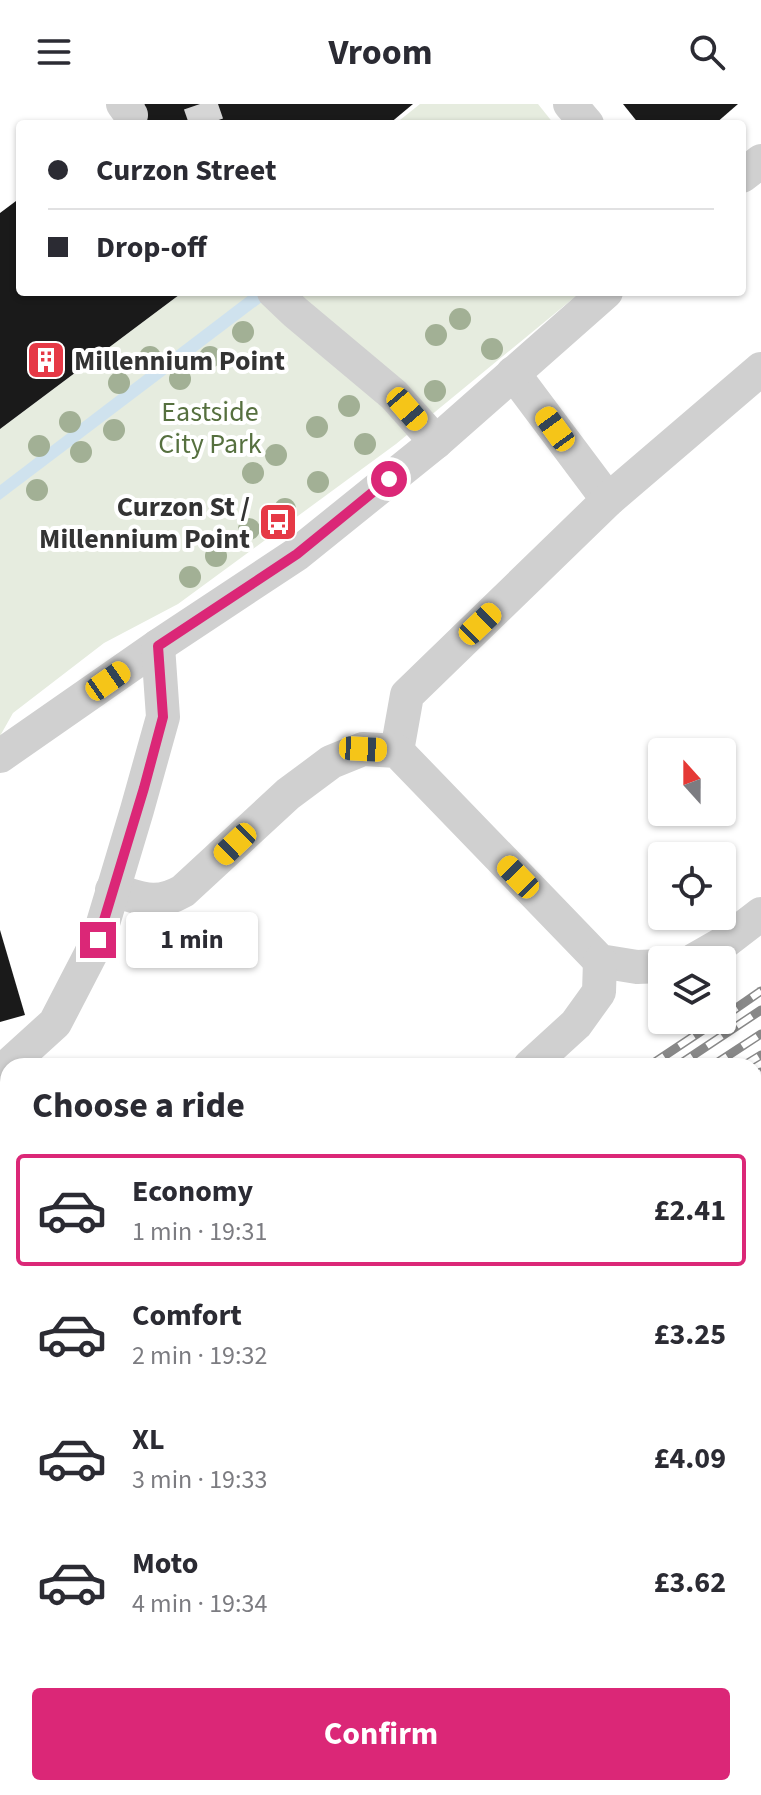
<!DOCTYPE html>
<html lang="en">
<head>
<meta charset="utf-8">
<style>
	body { margin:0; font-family:"Source Sans 3",sans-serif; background:#f7f7f7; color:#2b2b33; height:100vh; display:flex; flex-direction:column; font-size:30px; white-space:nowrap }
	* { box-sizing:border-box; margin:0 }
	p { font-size:26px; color:#7c7c81 }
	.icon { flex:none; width:44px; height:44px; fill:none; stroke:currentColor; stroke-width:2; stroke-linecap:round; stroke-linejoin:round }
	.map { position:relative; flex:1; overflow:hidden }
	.panel { position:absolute; left:0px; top:954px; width:762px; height:738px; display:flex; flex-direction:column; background:#fff; border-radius:24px 24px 0 0; box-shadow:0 2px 6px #0004 }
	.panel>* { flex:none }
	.hud { position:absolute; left:16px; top:16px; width:730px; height:176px; border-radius:8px; box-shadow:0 2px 6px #0004; display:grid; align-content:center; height:176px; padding:0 32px; background:#fff }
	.needle { width:52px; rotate:339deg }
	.controls { position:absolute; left:648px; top:634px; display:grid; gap:16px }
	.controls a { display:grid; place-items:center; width:88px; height:88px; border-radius:8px; background:#fff; box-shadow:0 2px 6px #0004; font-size:40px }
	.end { position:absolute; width:36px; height:36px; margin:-18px; border:10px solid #db2777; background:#fff; box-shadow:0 0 0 4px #fff }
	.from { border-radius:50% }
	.bubble { position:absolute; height:56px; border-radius:8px; background:#fff; box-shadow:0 2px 6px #0004; font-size:26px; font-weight:700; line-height:56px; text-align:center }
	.car { position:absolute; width:24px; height:48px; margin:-24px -12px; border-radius:10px; box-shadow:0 0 6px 2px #0007; background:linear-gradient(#f5c518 24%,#345 0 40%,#f5c518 0 76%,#345 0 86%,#f5c518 0) }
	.hud b { display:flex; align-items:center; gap:28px; height:76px; font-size:30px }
	.hud b+b { border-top:2px solid #e1e1e2 }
	.hud i { width:20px; height:20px; background:#2b2b33 }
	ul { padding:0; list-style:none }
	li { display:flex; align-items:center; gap:24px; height:112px; margin:0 16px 12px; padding:0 16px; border:4px solid transparent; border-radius:8px }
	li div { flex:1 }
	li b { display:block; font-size:30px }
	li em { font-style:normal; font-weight:700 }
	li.active { border-color:#db2777 }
	li>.icon { width:72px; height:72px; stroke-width:1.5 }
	h2 { padding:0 32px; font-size:36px; line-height:96px }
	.action { display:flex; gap:16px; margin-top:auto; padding:16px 32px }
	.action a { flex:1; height:92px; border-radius:8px; background:#db2777; color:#fff; font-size:32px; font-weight:700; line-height:92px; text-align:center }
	header { display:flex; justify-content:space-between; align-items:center; height:104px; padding:0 32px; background:#fff; font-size:36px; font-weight:700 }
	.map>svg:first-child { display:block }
	.green { fill:#e6ecdf }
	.water { fill:#cfe2ee }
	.building { fill:#1a1a1a }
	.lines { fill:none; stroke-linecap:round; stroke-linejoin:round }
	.minor-tunnel { stroke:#d6d6d6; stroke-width:34; stroke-dasharray:34 17; stroke-linecap:butt }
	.minor { stroke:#d0d0d0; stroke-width:34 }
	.rail-casing { stroke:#888; stroke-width:9 }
	.rail { stroke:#fff; stroke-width:6; stroke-dasharray:18; stroke-linecap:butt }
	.tree { fill:#a2b095 }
	.route { stroke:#db2777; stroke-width:10 }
	.labels { text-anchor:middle; stroke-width:8; stroke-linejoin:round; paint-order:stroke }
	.poi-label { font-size:28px; font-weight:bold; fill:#333; stroke:#fff; text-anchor:start }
	.park-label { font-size:28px; fill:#56703f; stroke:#fff }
</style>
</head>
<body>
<header><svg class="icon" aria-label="menu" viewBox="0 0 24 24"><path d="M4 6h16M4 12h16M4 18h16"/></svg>Vroom<svg class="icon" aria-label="search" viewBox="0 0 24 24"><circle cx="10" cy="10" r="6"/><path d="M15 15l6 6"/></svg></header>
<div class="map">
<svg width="761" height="1691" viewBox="0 0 761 1691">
	<rect width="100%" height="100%" fill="#fff"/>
	<!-- green -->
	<g class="green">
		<polygon points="420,0 538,0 554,20 395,20"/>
		<polygon points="183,188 581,188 396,340 178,500 104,539 13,609 0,632 0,325"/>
	</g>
	<!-- water -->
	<g class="water">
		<polygon points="253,188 275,188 0,396 0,381"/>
		<polygon points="761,1238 761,1380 754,1390 754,1271"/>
	</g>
	<!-- building -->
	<g class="building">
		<polygon points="145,0 413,0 389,20 220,20 218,17 213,20 118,20"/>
		<polygon points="623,0 738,0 715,20 639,20"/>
		<polygon points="20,94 20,188 183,188 0,325 0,109"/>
		<polygon points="0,826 25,911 0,918"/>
		<polygon points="761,1115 761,1139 754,1140 754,1116"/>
		<polygon points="8,1486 8,1596 0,1604 0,1494"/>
		<polygon points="754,1544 761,1547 761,1663 754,1661"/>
	</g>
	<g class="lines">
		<!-- minor-tunnel -->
		<polyline class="minor-tunnel" points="200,0 207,20"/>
		<!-- minor -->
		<g class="minor">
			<polyline points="123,0 131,11"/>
			<polyline points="570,0 587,20"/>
			<polyline points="742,72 761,57"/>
			<polyline points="274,188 295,208 394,291 436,338"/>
			<polyline points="513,269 608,396"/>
			<polyline points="397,647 407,591 608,396 761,265"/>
			<polyline points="0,652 158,542 297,450 436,338 606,188"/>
			<path d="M112,786C141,794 155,803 183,787L288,690L331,658L363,645L397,647L600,857L637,863L662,862"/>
			<polyline points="694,856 722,840 761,810"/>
			<polyline points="530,962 576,920 599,888 600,857"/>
			<polyline points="0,969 55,919 98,836 137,706 163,613 158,542"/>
			<polyline points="754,1159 756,1158"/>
			<polyline points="754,1504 761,1494"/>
			<polyline points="284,1684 285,1691"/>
			<polyline points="665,1684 693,1691"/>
			<polyline points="166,1691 224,1684"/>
		</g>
		<!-- rail casing -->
		<g class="rail-casing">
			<g id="rail">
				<polyline points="722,914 761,887"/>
				<polyline points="649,962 718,916"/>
				<polyline points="677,962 761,906"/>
				<polyline points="712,962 761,930"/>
				<polyline points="743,962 761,951"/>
				<polyline points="754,972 761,968"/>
				<polyline points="0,1512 8,1505"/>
				<polyline points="0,1531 8,1523"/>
				<polyline points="0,1558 8,1550"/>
				<polyline points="0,1581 8,1573"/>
			</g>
		</g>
		<!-- rail -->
		<use href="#rail" class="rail"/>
	</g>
	<!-- trees -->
	<g class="tree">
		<circle cx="460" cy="215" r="11"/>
		<circle cx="243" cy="228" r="11"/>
		<circle cx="436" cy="231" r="11"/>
		<circle cx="492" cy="245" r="11"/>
		<circle cx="150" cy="253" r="11"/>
		<circle cx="210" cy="253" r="11"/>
		<circle cx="180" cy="275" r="11"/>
		<circle cx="119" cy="279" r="11"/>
		<circle cx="435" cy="287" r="11"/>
		<circle cx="349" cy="302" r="11"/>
		<circle cx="70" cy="318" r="11"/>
		<circle cx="317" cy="323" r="11"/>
		<circle cx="114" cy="326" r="11"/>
		<circle cx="365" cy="340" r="11"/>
		<circle cx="39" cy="342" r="11"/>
		<circle cx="81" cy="348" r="11"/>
		<circle cx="276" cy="351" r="11"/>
		<circle cx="253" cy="369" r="11"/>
		<circle cx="318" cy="378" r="11"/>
		<circle cx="37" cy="386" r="11"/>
		<circle cx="285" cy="405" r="11"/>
		<circle cx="249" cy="425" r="11"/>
		<circle cx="216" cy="452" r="11"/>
		<circle cx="190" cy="473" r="11"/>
	</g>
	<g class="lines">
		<!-- route -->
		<polyline class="route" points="98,836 144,684 163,613 158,542 297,450 389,375"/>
	</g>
	<!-- icons -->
	<defs>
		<g id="building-square" transform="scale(2)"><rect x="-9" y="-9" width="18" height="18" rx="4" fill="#e63946" stroke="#fff"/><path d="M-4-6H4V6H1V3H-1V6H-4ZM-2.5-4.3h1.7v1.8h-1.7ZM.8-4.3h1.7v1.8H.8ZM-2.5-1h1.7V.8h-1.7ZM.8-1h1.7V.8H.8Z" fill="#fff"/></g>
		<g id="bus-square" transform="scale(2)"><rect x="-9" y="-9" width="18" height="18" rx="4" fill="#e63946" stroke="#fff"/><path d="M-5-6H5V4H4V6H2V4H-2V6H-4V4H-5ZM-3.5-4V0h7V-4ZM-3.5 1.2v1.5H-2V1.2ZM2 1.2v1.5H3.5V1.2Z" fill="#fff"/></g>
	</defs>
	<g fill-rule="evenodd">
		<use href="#building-square" x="46" y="256"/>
		<use href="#bus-square" x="278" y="418"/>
	</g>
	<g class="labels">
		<!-- poi labels -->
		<g class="poi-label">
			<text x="74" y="266">Millennium Point</text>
			<text x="250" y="412" text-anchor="end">Curzon St /<tspan x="250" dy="32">Millennium Point</tspan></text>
		</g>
		<!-- park labels -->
		<g class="park-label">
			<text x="210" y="317">Eastside<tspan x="210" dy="32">City Park</tspan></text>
		</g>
	</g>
</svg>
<div class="controls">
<a><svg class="needle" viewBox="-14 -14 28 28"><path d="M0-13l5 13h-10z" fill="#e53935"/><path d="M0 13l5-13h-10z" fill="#7c7c81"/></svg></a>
<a><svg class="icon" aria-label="locate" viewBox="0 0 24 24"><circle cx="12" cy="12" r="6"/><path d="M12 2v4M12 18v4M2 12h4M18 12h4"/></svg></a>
<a><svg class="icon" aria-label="layers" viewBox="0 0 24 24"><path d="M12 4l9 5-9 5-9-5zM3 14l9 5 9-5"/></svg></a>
</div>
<i class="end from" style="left:389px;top:375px"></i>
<i class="end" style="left:98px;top:836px"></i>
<div class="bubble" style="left:126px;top:808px;width:132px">1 min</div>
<i class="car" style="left:407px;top:305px;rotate:139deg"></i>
<i class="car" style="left:555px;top:325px;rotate:324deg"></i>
<i class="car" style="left:480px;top:520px;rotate:46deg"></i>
<i class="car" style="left:108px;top:577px;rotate:55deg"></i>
<i class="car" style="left:363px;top:645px;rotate:93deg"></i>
<i class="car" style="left:235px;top:740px;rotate:226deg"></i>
<i class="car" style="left:518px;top:773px;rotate:316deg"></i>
<div class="hud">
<b><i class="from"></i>Curzon Street</b>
<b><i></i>Drop-off</b>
</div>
<section class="panel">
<h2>Choose a ride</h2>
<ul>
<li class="active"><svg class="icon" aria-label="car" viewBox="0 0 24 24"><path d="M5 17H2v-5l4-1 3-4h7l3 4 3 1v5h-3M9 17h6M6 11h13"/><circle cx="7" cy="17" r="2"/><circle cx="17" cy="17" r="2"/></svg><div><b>Economy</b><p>1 min · 19:31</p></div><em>£2.41</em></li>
<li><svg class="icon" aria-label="car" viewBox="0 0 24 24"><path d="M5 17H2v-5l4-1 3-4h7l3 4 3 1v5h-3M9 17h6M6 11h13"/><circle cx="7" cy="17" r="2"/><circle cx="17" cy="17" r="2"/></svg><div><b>Comfort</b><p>2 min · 19:32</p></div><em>£3.25</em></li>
<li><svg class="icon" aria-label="car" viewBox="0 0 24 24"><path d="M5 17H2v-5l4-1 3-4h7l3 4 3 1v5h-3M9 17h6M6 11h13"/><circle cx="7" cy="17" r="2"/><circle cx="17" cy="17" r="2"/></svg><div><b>XL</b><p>3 min · 19:33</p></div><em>£4.09</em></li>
<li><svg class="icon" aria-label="car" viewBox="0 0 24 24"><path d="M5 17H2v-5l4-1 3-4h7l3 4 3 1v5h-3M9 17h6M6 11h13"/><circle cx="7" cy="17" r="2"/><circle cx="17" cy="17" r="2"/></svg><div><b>Moto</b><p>4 min · 19:34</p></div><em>£3.62</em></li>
</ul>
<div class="action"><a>Confirm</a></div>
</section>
</div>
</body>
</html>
